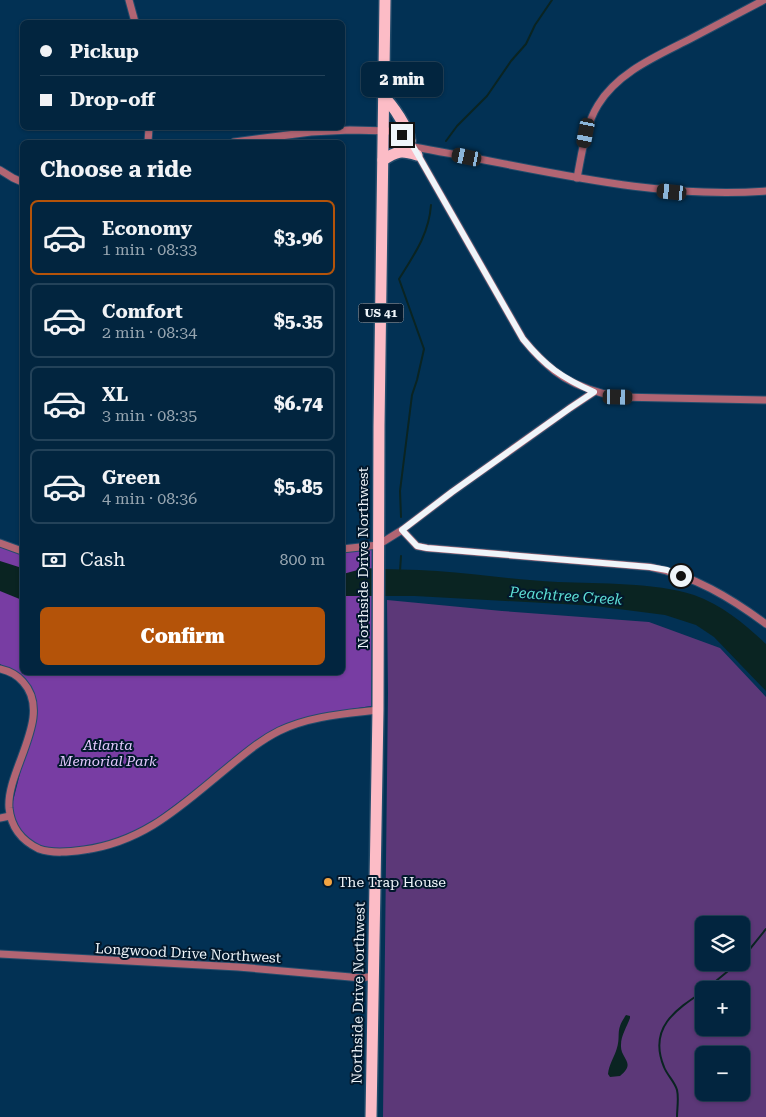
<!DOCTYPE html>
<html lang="en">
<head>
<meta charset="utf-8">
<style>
	body { margin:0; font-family:"Roboto Serif",serif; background:#0c2d46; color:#f1f3f6; height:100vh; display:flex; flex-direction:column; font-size:19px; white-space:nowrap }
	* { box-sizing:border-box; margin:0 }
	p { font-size:16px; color:#96a5b0 }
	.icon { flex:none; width:28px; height:28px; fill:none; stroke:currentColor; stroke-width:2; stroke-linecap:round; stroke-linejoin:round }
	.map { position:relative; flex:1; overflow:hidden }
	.panel { position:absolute; left:20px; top:140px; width:325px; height:535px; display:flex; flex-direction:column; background:#02253f; border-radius:8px; box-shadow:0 1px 4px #0004,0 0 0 1px #234259 }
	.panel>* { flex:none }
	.top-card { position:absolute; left:20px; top:20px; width:325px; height:110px; border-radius:8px; box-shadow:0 1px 4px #0004,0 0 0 1px #234259; display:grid; align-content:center; height:110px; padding:0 20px; background:#02253f }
	.fabs { position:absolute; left:695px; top:916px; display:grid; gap:10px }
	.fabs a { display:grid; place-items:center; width:55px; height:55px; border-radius:8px; background:#02253f; box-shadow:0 1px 4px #0004,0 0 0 1px #234259; font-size:25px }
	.end { position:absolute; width:22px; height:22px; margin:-11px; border:6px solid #eff5fa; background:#111; box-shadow:0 0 0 2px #111 }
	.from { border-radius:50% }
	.bubble { position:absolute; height:35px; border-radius:8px; background:#02253f; box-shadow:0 1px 4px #0004,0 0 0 1px #234259; font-size:16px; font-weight:800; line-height:35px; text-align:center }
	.car { position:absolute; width:15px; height:30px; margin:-15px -8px; border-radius:6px; box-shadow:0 0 4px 1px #0007; background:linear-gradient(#222 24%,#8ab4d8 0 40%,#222 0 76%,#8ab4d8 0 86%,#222 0) }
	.top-card b { display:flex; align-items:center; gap:18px; height:48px; font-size:19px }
	.top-card b+b { border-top:1px solid #234259 }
	.top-card i { width:12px; height:12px; background:#f1f3f6 }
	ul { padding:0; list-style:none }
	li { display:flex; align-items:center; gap:15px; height:75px; margin:0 10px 8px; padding:0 10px; border:2px solid #234259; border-radius:8px }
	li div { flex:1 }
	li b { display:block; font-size:19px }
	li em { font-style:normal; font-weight:800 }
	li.selected { border-color:#b45309 }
	li>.icon { width:45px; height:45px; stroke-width:1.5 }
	h2 { padding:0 20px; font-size:22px; line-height:60px }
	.pay { display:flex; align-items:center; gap:12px; height:55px; padding:0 20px; font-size:19px }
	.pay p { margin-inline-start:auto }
	.button { display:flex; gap:10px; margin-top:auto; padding:10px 20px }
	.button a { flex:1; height:58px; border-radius:8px; background:#b45309; color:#fff; font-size:20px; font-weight:800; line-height:58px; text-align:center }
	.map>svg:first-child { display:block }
	.green { fill:#5c3878; fill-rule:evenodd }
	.forest { fill:#783da3 }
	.water { fill:#0a2422 }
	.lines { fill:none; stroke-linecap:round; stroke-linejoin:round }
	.stream { stroke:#0a2422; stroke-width:2 }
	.minor-casing { stroke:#234c6b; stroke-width:9 }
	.primary-casing { stroke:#234c6b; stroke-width:14 }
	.minor { stroke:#b16573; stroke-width:7 }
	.primary { stroke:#fcbcc6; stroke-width:11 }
	.route { stroke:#eff5fa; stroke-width:6 }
	.poi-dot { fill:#f3a442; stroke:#02182c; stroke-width:2 }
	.labels { text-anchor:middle; stroke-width:4; stroke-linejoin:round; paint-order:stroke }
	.shield { fill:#02182c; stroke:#a8b3bc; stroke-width:1 }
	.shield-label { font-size:12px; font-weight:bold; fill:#eff5fa }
	.street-label { font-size:14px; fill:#eff5fa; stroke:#02182c }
	.park-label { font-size:14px; font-style:italic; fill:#e4c9fd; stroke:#02182c }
	.poi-label { font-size:14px; fill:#eff5fa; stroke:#02182c; text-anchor:start }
	.water-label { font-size:15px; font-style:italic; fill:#5dded5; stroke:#02182c }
</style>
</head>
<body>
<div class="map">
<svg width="766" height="1117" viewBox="0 0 766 1117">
	<rect width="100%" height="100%" fill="#023154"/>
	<!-- green -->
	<path class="green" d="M387,600L502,611L649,622L720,648L766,697V1117H383L388,693ZM704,925H741V962H704ZM704,990H741V1028H704ZM704,1055H741V1092H704Z"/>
	<!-- forest -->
	<polygon class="forest" points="382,544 372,590 374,606 371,706 320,714 274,732 134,835 88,854 27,845 9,817 36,710 27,682 0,664 0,546 22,554 22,672 342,672 343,549"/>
	<!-- water -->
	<g class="water">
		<polygon points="0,561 22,568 22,600 0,591"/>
		<path d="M365,568C389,570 413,569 437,571C477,574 518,580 558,582C601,584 654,582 694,595C722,605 745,624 766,644V691L714,637L696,625L665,615L595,606L563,604L415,596H343V574Z"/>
		<path d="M626,1015L630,1016V1018C627,1027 621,1035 621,1045C620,1059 637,1062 620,1076L610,1077L608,1074C609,1065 613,1059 616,1051C622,1035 614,1032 626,1015Z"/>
	</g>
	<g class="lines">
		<!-- stream -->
		<g class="stream">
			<polyline points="446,141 457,126 487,96 511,61 526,44 535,25 552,0"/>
			<path d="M401,517L400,491L412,395L417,380L424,349L399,279C414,255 429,234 431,205"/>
			<polyline points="400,571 401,556"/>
			<polyline points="741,960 766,929"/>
			<polyline points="705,990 739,962"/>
			<path d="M677,1117C677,1109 679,1098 677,1090C675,1082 667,1075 664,1067C648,1028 675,1010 704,991"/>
		</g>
		<!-- minor casing -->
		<g class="minor-casing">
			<g id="minor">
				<polyline points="129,0 135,22"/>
				<polyline points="148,142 149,128"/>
				<path d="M234,142L311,132L350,130L389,131L402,135L410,141L523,339C551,374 574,388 618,397L766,400"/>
				<path d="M413,147C530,166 646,200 766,191"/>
				<polyline points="0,170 13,178 22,182"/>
				<path d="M577,178C582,153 585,126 598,105C618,72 657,56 690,39C715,26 739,13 764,0"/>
				<path d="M402,530L417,546L427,548L650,567C693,575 731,598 766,624"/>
				<polyline points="0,543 22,551"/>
				<polyline points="342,549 378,545 402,530 452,492 570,408 594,392"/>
				<path d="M0,669C9,671 17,675 23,682C54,716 6,770 9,808C11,827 22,841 39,849C53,854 70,852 84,850C144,842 181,806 226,769C243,755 259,741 279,731C310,716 344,714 378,710"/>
				<polyline points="0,818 10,816"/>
				<polyline points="0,954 238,967 362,978 373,976"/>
			</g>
		</g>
		<!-- primary casing -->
		<g class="primary-casing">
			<g id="primary">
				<path d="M383,96C393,105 408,128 410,141"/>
				<path d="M383,160C397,151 401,150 417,155"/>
				<polyline points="371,1117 378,710 379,426 385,0"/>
			</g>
		</g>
		<!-- minor -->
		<use href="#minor" class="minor"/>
		<!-- primary -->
		<use href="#primary" class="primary"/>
	</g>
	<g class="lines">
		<!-- route -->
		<path class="route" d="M402,135L410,141L523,339C545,366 562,378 594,392L570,408L452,492L402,530L417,546L427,548L650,567L667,570L681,576"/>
	</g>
	<!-- markers -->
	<circle class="poi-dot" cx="328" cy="882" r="5"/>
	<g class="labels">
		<!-- shield labels -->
		<rect class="shield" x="358.5" y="303.5" width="45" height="19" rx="4"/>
		<g class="shield-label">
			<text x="381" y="317">US 41</text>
		</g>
		<!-- street labels -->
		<g class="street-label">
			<text transform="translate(363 558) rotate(-90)" y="5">Northside Drive Northwest</text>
			<text transform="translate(188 953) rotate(3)" y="5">Longwood Drive Northwest</text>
			<text transform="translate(358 993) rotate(-89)" y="5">Northside Drive Northwest</text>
		</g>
		<!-- park labels -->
		<g class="park-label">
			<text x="108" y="750">Atlanta<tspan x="108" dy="16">Memorial Park</tspan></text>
		</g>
		<!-- poi labels -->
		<g class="poi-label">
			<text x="338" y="887">The Trap House</text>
		</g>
		<!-- water labels -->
		<g class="water-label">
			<text transform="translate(566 596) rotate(4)" y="5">Peachtree Creek</text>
		</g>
	</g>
</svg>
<div class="fabs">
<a><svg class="icon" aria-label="layers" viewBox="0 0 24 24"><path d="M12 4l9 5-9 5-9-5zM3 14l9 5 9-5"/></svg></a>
<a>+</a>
<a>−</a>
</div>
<i class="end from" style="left:681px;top:576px"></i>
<i class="end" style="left:402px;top:135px"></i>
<div class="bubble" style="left:361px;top:62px;width:82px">2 min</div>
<i class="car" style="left:586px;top:133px;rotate:191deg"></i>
<i class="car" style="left:467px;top:157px;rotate:282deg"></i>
<i class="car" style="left:672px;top:192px;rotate:276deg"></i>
<i class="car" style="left:618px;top:397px;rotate:91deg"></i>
<div class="top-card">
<b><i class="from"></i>Pickup</b>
<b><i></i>Drop-off</b>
</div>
<section class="panel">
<h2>Choose a ride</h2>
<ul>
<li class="selected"><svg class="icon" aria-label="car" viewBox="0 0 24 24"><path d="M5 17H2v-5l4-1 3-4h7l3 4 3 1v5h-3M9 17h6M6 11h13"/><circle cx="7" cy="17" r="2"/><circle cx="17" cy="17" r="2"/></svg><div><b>Economy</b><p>1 min · 08:33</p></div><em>$3.96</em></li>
<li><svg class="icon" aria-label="car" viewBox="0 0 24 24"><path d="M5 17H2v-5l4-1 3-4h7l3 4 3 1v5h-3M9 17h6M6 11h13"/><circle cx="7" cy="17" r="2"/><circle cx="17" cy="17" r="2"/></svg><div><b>Comfort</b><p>2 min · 08:34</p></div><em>$5.35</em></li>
<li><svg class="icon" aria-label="car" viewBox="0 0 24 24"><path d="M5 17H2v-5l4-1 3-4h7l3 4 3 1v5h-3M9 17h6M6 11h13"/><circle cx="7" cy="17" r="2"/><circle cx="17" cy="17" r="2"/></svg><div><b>XL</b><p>3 min · 08:35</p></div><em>$6.74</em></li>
<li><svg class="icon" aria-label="car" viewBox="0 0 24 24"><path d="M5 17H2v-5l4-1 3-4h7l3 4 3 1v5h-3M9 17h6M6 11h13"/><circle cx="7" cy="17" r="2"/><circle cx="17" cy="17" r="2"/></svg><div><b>Green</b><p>4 min · 08:36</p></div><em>$5.85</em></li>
</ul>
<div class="pay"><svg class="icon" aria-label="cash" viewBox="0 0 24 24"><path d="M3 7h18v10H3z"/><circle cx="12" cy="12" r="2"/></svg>Cash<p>800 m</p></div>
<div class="button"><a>Confirm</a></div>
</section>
</div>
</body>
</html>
